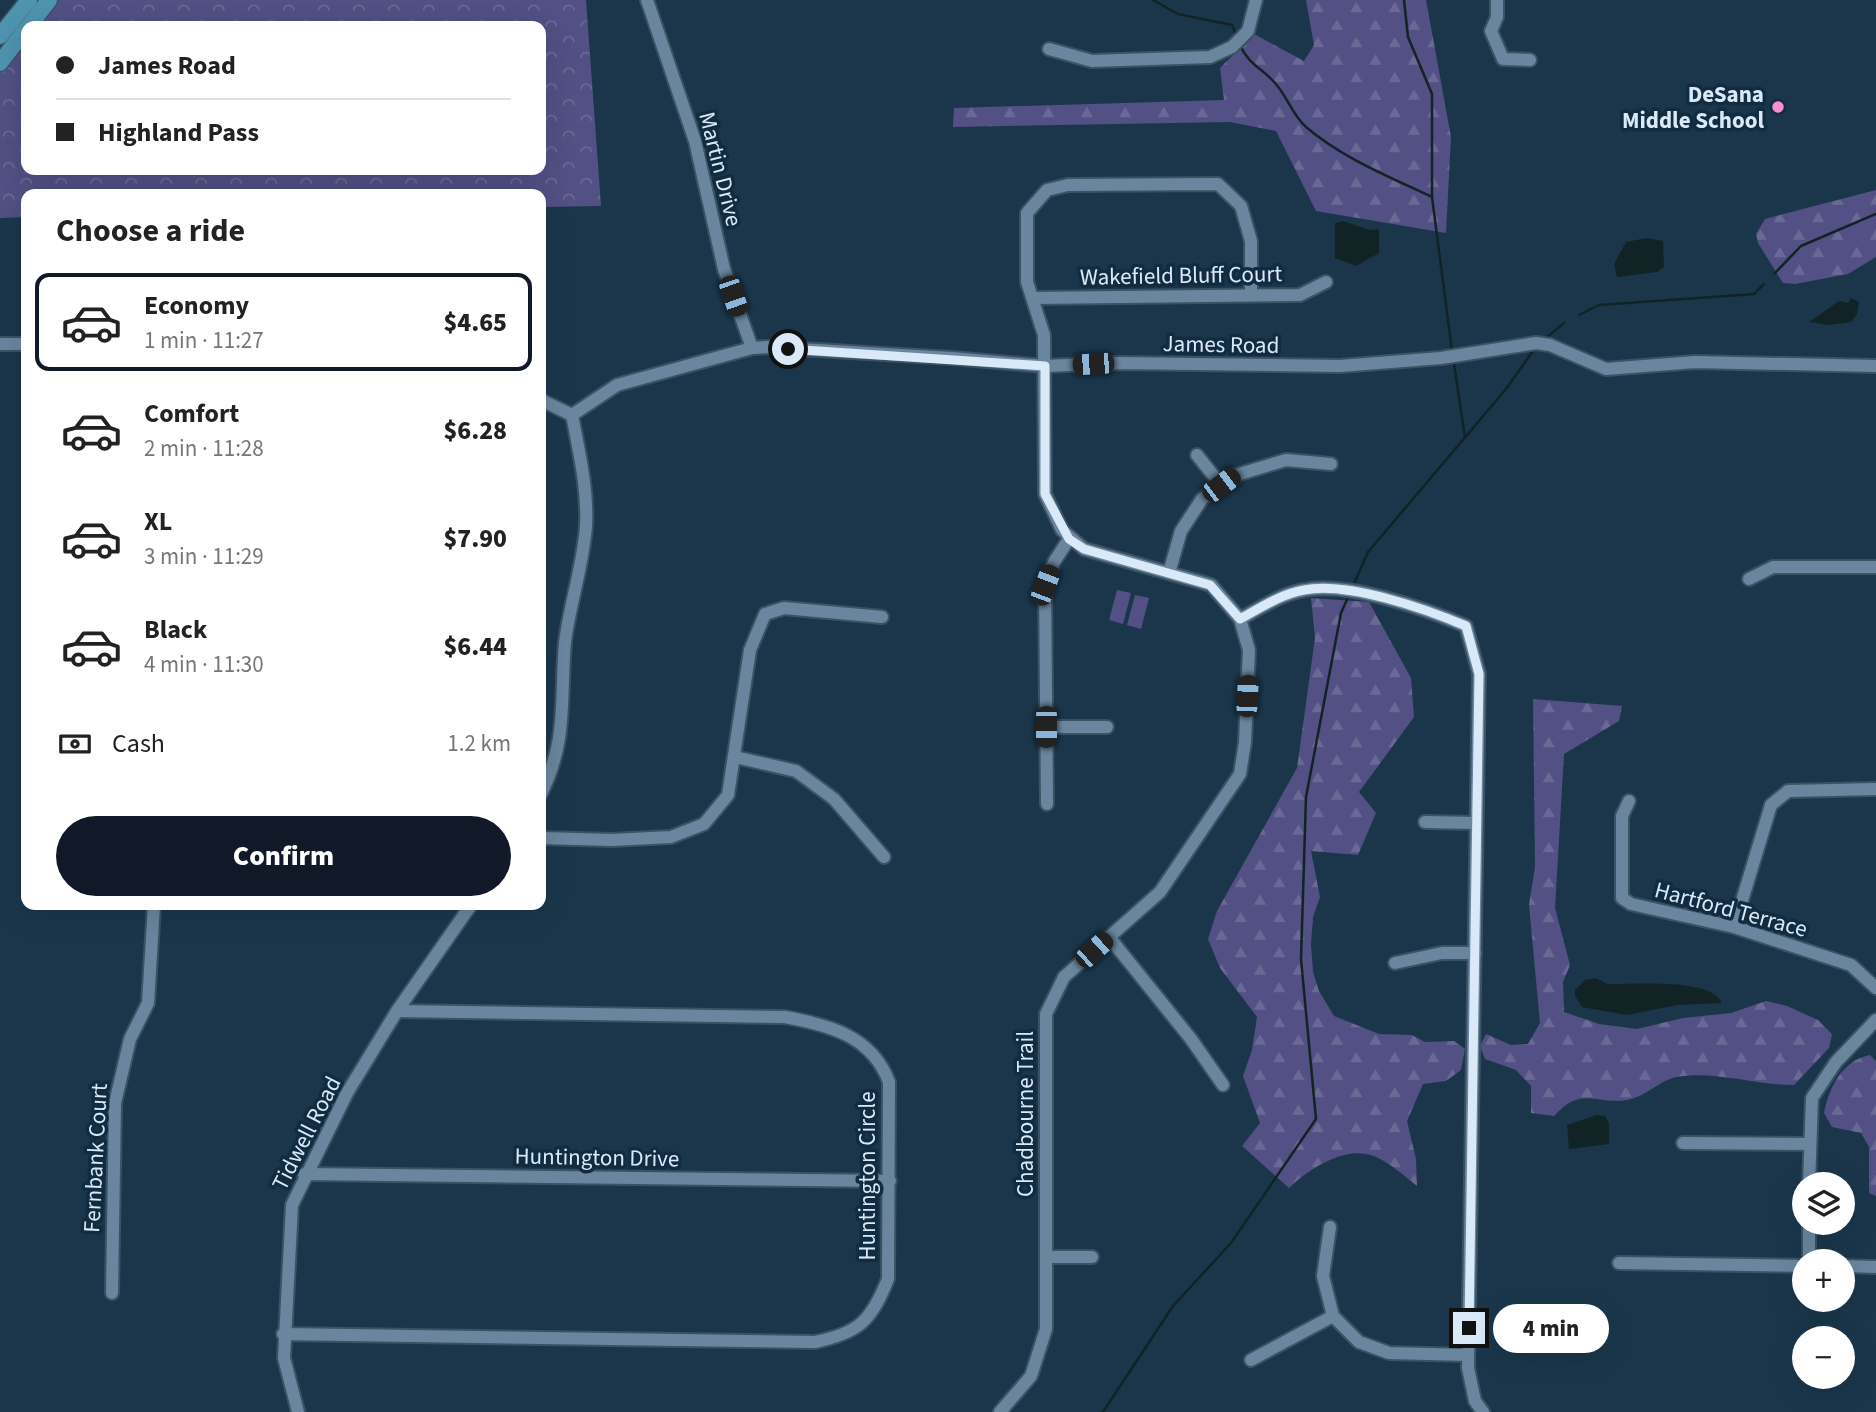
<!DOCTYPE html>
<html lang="en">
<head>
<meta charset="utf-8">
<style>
	body { margin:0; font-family:"Source Sans 3",sans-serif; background:#f2f2f2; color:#222; height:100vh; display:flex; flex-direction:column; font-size:26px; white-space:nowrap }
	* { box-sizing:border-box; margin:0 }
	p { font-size:23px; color:#767676 }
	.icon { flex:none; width:38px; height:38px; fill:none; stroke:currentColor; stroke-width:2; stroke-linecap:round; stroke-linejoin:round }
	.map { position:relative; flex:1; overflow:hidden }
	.sheet { position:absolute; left:21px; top:189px; width:525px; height:721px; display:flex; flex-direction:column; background:#fff; border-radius:14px; box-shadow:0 7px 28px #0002 }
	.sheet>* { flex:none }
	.top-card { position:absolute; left:21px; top:21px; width:525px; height:154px; border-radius:14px; box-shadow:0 7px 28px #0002; display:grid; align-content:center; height:154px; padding:0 35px; background:#fff }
	.buttons { position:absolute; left:1792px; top:1172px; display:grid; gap:14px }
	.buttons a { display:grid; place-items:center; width:63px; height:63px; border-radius:50%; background:#fff; box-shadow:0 7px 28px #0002; font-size:35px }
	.end { position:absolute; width:32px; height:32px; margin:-16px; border:9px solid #dae9f7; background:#111; box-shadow:0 0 0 4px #111 }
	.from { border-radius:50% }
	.bubble { position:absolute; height:49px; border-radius:24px; background:#fff; box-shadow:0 7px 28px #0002; font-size:23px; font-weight:800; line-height:49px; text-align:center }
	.car { position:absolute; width:21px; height:42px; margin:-21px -10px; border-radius:9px; box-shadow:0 0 5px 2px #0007; background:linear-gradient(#222 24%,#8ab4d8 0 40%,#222 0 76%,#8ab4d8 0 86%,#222 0) }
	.top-card b { display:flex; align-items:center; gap:24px; height:66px; font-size:26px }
	.top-card b+b { border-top:2px solid #e0e0e0 }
	.top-card i { width:18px; height:18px; background:#222 }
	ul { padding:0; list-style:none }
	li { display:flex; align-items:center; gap:21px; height:98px; margin:0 14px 10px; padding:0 21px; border:4px solid transparent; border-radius:14px }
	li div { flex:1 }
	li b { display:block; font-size:26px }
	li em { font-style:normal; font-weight:800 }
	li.on { border-color:#111827 }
	li>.icon { width:63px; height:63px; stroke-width:1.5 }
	h2 { padding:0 35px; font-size:32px; line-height:84px }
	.pay { display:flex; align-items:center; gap:18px; height:77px; padding:0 35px; font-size:26px }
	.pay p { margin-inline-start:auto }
	.action { display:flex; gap:14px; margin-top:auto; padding:14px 35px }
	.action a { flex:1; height:80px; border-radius:42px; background:#111827; color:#fff; font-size:28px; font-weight:800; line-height:80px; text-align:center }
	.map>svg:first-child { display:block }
	.forest { fill:url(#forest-firs) }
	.park { fill:url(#park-crowns) }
	.pitch { fill:#525084 }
	.water { fill:#112324 }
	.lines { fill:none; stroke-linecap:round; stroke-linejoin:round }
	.stream { stroke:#112324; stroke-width:2.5 }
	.minor-casing { stroke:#3b5264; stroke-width:16 }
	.major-casing { stroke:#3b5264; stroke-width:19 }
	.minor { stroke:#69869e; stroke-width:12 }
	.major { stroke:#4f93af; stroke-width:16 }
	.route { stroke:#dae9f7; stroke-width:9 }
	.poi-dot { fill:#f790cd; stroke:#112c40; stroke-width:2.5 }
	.labels { text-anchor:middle; stroke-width:7; stroke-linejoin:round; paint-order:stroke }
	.poi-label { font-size:23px; font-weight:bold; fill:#dae9f7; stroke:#112c40; text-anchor:end }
	.street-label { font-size:23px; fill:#dae9f7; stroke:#112c40 }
</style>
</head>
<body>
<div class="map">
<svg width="1876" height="1412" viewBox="0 0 1876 1412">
	<defs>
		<pattern id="forest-firs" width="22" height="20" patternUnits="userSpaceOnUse" patternTransform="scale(1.75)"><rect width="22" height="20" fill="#525084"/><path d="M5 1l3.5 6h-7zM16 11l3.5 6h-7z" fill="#6a6996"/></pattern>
		<pattern id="park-crowns" width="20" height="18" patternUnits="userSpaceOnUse" patternTransform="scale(1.75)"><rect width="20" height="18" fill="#525084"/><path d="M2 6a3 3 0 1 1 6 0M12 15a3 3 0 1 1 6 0" fill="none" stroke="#6a6996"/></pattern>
	</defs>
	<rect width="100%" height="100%" fill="#1b364b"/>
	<!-- forest -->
	<g class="forest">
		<polygon points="1306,0 1426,0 1451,137 1446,233 1316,211 1276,131 1230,122 953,127 954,108 1224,100 1220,68 1254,34 1304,61 1314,45"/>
		<polygon points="1876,190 1876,257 1848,274 1795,284 1783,283 1758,243 1756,234 1765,219"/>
		<path d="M1311,598L1369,602L1411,678L1414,717L1359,792L1376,813L1358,855L1311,851L1320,897L1313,917L1311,944L1313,972L1319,991L1334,1016L1379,1034L1412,1035L1425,1042L1454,1041L1465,1049L1461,1070L1446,1081L1423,1084L1407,1121L1416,1159L1417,1186C1403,1175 1384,1157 1366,1154C1339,1149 1307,1171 1289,1188L1242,1146L1260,1123L1243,1076L1252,1050L1257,1017L1220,968L1208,939L1217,911L1297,768L1315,638Z"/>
		<path d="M1533,699L1622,706L1619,721L1564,754L1555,908L1570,965L1563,982L1564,1012L1599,1024L1637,1029L1683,1018L1731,1013L1766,1001L1787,1006L1818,1020L1832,1034L1829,1048L1794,1085C1755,1085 1714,1070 1676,1077C1659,1081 1645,1097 1627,1100C1594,1105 1582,1085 1554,1116L1531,1113V1086L1516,1070L1485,1059L1480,1046L1486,1034L1511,1045L1528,1044L1540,1023L1529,905L1535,867Z"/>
		<path d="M1870,1055L1876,1061V1196L1869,1193V1147L1861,1133L1832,1127L1824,1113C1829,1088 1842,1060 1870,1055Z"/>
	</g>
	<!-- park -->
	<polygon class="park" points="54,0 586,0 601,206 541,207 541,194 26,194 26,217 0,218 0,69 26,36 26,170 541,170 541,26 34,26"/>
	<!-- pitch -->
	<g class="pitch">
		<polygon points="1117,590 1131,593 1123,624 1109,620"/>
		<polygon points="1135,595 1149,598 1141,629 1127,625"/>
	</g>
	<!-- water -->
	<g class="water">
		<polygon points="1343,221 1369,230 1379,229 1379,253 1356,266 1335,258 1335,223"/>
		<polygon points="1647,238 1663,241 1664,267 1657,272 1617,277 1614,264 1626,242"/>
		<polygon points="1851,298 1859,302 1857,314 1851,322 1829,325 1809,322 1839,301 1848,303"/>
		<path d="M1596,978L1607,984C1633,985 1710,977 1722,1003L1677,1005L1627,1015L1582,1007L1575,996V990L1585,980Z"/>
		<polygon points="1597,1115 1605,1116 1609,1123 1609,1144 1569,1149 1567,1125"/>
	</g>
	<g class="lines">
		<!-- stream -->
		<g class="stream">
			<polyline points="1153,0 1178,14 1232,25 1236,35"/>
			<polyline points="1404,0 1408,37 1432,94 1432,197 1452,351"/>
			<path d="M1240,45C1248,64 1263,69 1275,83C1287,96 1293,116 1306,127C1342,158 1390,177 1432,197"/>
			<polyline points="1774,274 1801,246 1876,214"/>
			<polyline points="1579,315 1599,305 1754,294 1764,284"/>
			<polyline points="1546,338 1564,323"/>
			<polyline points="1454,364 1465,438"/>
			<polyline points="1353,586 1368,552 1506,389 1535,348"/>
			<polyline points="1103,1412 1173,1306 1231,1243 1316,1119 1301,959 1306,797 1341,613 1349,595"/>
		</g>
		<!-- minor casing -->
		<g class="minor-casing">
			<g id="minor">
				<polyline points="647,0 695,141 724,269 752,348"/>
				<polyline points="1497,0 1497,17 1491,31 1503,59 1530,60"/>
				<polyline points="1049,49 1092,61 1210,57 1232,47 1248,31 1256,0"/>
				<polyline points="1033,298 1300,295 1326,282"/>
				<polyline points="0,344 26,344"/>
				<path d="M541,400L572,415C579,452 588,489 586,526C583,566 570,603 565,642C560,699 568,740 541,794"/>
				<polyline points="572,415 617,385 752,348 766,347 952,358 1045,366 1118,363 1340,366 1441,358 1536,343 1550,345 1606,369 1695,362 1876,366"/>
				<polyline points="1197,455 1221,485"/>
				<polyline points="1169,573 1181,531 1202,499 1233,476 1286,460 1331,464"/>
				<polyline points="1749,579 1773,567 1876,567"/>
				<path d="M1240,619C1260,608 1281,594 1304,590C1347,581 1426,609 1466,626L1479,674L1468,1368L1475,1401L1483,1412"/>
				<polyline points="1046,727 1107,727"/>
				<polyline points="735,757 796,771 834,799 884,857"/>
				<polyline points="1629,801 1622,816 1622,898 1631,904 1734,927 1851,965 1876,988"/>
				<polyline points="1047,804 1045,585 1054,562 1069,539"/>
				<polyline points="1425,822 1476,823"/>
				<polyline points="541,838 612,840 671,837 704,824 728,795 750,650 765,614 784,608 882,617"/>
				<polyline points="1734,927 1771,805 1788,791 1876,789"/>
				<polyline points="1109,937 1191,1039 1223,1085"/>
				<polyline points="1395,963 1442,953 1475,953"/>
				<polyline points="1683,1143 1809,1144"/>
				<polyline points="304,1174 890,1181"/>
				<polyline points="1809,1185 1812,1098 1836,1062 1876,1020"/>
				<polyline points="1809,1223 1809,1262"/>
				<polyline points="1330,1227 1323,1276 1333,1316 1359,1342 1389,1353 1468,1355"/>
				<polyline points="1046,1257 1092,1257"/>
				<polyline points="1619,1263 1804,1266"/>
				<polyline points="1843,1266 1876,1267"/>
				<polyline points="112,1293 115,1103 130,1039 148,1003 154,905"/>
				<path d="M283,1334L815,1342C859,1333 871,1321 888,1279L889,1082C872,1036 829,1025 785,1017L397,1011"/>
				<polyline points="1251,1360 1333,1316"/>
				<polyline points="298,1412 284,1358 292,1205 347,1093 397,1011 471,905"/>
				<polyline points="1000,1412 1031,1376 1046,1329 1046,1014 1064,977 1160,892 1240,774 1245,742 1249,650 1240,619 1211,585 1084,549 1062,530 1045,494 1044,335 1027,282 1027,213 1047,190 1068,185 1218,184 1241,206 1251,241 1251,295"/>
			</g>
		</g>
		<!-- major casing -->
		<g class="major-casing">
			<g id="major">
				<polyline points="29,26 49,0"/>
				<polyline points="0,36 29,0"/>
				<polyline points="0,63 26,29"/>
			</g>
		</g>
		<!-- minor -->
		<use href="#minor" class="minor"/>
		<!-- major -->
		<use href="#major" class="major"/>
	</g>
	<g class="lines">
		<!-- route -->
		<path class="route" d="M788,349L1045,366V494L1069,539L1084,549L1210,585L1240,619C1260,608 1281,594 1304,590C1347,581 1426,609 1466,626L1479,674L1469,1328"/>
	</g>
	<!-- markers -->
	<circle class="poi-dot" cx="1778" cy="107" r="7"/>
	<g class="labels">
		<!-- poi labels -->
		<g class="poi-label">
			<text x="1764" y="102">DeSana<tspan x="1764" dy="26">Middle School</tspan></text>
		</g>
		<!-- street labels -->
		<g class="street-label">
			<text transform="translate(721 169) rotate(76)" y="8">Martin Drive</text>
			<text transform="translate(1181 275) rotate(-1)" y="8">Wakefield Bluff Court</text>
			<text transform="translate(1221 344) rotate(1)" y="8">James Road</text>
			<text transform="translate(1731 909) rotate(15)" y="8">Hartford Terrace</text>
			<text transform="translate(1025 1114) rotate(-90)" y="8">Chadbourne Trail</text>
			<text transform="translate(306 1133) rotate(-63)" y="8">Tidwell Road</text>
			<text transform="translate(597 1157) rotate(1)" y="8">Huntington Drive</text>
			<text transform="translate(95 1158) rotate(-87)" y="8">Fernbank Court</text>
			<text transform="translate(867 1176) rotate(-90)" y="8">Huntington Circle</text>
		</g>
	</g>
</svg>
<div class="buttons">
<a><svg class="icon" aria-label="layers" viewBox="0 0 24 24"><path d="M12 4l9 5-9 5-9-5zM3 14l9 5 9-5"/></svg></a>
<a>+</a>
<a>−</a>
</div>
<i class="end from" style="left:788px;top:349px"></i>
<i class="end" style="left:1469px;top:1328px"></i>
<div class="bubble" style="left:1493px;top:1304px;width:116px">4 min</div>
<i class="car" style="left:733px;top:296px;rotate:161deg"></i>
<i class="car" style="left:1093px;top:364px;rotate:267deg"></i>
<i class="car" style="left:1221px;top:485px;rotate:53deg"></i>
<i class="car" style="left:1045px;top:585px;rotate:21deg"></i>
<i class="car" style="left:1247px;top:696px;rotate:3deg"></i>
<i class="car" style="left:1046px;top:727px;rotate:180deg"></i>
<i class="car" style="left:1094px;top:950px;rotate:48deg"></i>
<div class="top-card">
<b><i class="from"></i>James Road</b>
<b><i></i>Highland Pass</b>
</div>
<section class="sheet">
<h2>Choose a ride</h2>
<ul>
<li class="on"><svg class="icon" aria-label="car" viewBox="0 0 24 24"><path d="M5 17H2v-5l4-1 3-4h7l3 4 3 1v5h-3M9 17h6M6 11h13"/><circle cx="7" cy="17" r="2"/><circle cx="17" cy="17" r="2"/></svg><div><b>Economy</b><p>1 min · 11:27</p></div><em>$4.65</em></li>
<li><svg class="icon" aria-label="car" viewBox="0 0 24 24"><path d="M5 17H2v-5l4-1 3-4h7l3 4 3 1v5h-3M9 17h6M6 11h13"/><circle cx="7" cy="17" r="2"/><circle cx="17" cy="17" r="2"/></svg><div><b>Comfort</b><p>2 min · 11:28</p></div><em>$6.28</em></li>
<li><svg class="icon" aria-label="car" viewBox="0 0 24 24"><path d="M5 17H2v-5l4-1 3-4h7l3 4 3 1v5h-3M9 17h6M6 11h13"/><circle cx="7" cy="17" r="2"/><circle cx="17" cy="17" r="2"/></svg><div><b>XL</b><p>3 min · 11:29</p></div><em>$7.90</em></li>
<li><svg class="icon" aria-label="car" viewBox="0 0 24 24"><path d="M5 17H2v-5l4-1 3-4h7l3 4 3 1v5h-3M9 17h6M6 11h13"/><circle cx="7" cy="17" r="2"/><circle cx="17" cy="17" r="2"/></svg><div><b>Black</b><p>4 min · 11:30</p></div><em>$6.44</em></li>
</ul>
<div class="pay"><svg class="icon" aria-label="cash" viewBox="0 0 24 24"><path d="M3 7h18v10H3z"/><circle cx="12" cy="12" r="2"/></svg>Cash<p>1.2 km</p></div>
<div class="action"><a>Confirm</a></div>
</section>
</div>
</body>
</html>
